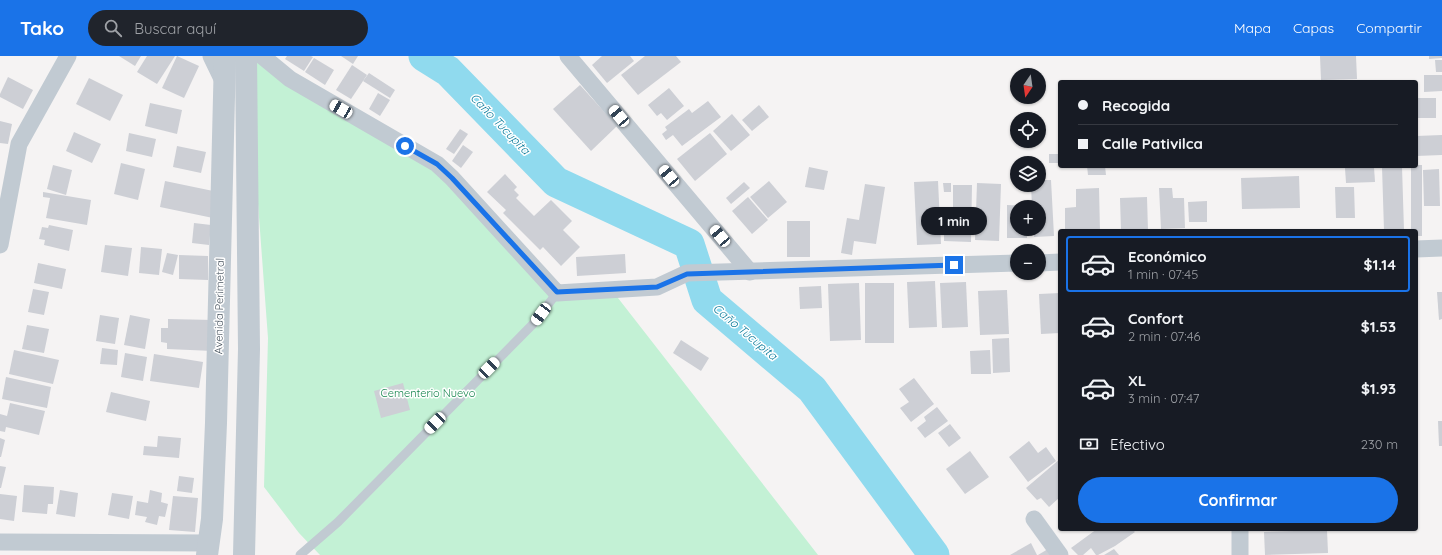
<!DOCTYPE html>
<html lang="es">
<head>
<meta charset="utf-8">
<style>
	body { margin:0; font-family:Quicksand,sans-serif; background:#20242c; color:#f1f3f6; height:100vh; display:flex; flex-direction:column; font-size:15px; white-space:nowrap }
	* { box-sizing:border-box; margin:0 }
	p { font-size:13px; color:#9ea1a6 }
	.icon { flex:none; width:22px; height:22px; fill:none; stroke:currentColor; stroke-width:2; stroke-linecap:round; stroke-linejoin:round }
	.map { position:relative; flex:1; overflow:hidden }
	.sheet { position:absolute; left:1058px; top:173px; width:360px; height:302px; display:flex; flex-direction:column; background:#171b24; border-radius:4px; box-shadow:0 1px 3px #0004 }
	.sheet>* { flex:none }
	.top-card { position:absolute; left:1058px; top:24px; width:360px; height:88px; border-radius:4px; box-shadow:0 1px 3px #0004; display:grid; align-content:center; height:88px; padding:0 20px; background:#171b24 }
	.needle { width:26px; rotate:193deg }
	.fabs { position:absolute; left:1010px; top:12px; display:grid; gap:8px }
	.fabs a { display:grid; place-items:center; width:36px; height:36px; border-radius:50%; background:#171b24; box-shadow:0 1px 3px #0004; font-size:20px }
	.end { position:absolute; width:18px; height:18px; margin:-9px; border:5px solid #1a73e8; background:#fff; box-shadow:0 0 0 2px #fff }
	.from { border-radius:50% }
	.bubble { position:absolute; height:28px; border-radius:14px; background:#171b24; box-shadow:0 1px 3px #0004; font-size:13px; font-weight:700; line-height:28px; text-align:center }
	.car { position:absolute; width:12px; height:24px; margin:-12px -6px; border-radius:5px; box-shadow:0 0 3px 1px #0007; background:linear-gradient(#fff 24%,#345 0 40%,#fff 0 76%,#345 0 86%,#fff 0) }
	.top-card b { display:flex; align-items:center; gap:14px; height:38px; font-size:15px }
	.top-card b+b { border-top:1px solid #363941 }
	.top-card i { width:10px; height:10px; background:#f1f3f6 }
	ul { padding:7px 0 0; list-style:none }
	li { display:flex; align-items:center; gap:12px; height:56px; margin:0 8px 6px; padding:0 12px; border:2px solid transparent; border-radius:4px }
	li div { flex:1 }
	li b { display:block; font-size:15px }
	li em { font-style:normal; font-weight:700 }
	li.active { border-color:#1a73e8 }
	li>.icon { width:36px; height:36px; stroke-width:1.5 }
	.pay { display:flex; align-items:center; gap:10px; height:44px; padding:0 20px; font-size:15px }
	.pay p { margin-inline-start:auto }
	.cta { display:flex; gap:8px; margin-top:auto; padding:8px 20px }
	.cta a { flex:1; height:46px; border-radius:24px; background:#1a73e8; color:#fff; font-size:16px; font-weight:700; line-height:46px; text-align:center }
	header { display:flex; align-items:center; gap:24px; box-sizing:border-box; height:56px; padding:0 20px; background:#1a73e8; color:#fff }
	header strong { font-size:19px }
	nav { display:flex; gap:22px; margin-inline-start:auto; font-size:14px }
	.search { width:280px; height:36px; background:#20242c; display:flex; align-items:center; gap:10px; box-sizing:border-box; padding:0 14px; border-radius:22px; color:#9ea1a6; font-size:15px }
	.map>svg:first-child { display:block }
	.green { fill:#c3f1d5 }
	.lines { fill:none; stroke-linecap:round; stroke-linejoin:round }
	.river { stroke:#90daee; stroke-width:31 }
	.building { fill:#cdcfd5 }
	.service { stroke:#c1cad2; stroke-width:9 }
	.minor { stroke:#c1cad2; stroke-width:17 }
	.tertiary { stroke:#c1cad2; stroke-width:22 }
	.route { stroke:#1a73e8; stroke-width:5 }
	.labels { text-anchor:middle; stroke-width:3; stroke-linejoin:round; paint-order:stroke }
	.street-label { font-size:11px; fill:#4a5661; stroke:#fff }
	.park-label { font-size:11px; fill:#17864f; stroke:#fff }
	.water-label { font-size:12px; font-style:italic; fill:#0c7c9b; stroke:#fff }
</style>
</head>
<body>
<header>
<strong>Tako</strong>
<div class="search"><svg class="icon" aria-label="search" viewBox="0 0 24 24"><circle cx="10" cy="10" r="6"/><path d="M15 15l6 6"/></svg>Buscar aquí</div>
<nav><a>Mapa</a><a>Capas</a><a>Compartir</a></nav>
</header>
<div class="map">
<svg width="1442" height="499" viewBox="0 0 1442 499">
	<rect width="100%" height="100%" fill="#f5f3f3"/>
	<!-- green -->
	<polygon class="green" points="247,0 418,97 557,236 611,233 818,499 320,499 299,477 264,431 268,282"/>
	<g class="lines">
		<!-- river -->
		<polyline class="river" points="424,0 448,15 556,126 689,188 707,244 812,333 934,499"/>
	</g>
	<!-- building -->
	<g class="building">
		<polygon points="119,0 141,0 135,10"/>
		<polygon points="147,0 175,0 157,28 137,16"/>
		<polygon points="177,0 199,10 184,42 162,32"/>
		<polygon points="287,0 311,0 313,1 304,15 285,3"/>
		<polygon points="341,0 358,0 353,8"/>
		<polygon points="602,0 630,0 634,5 607,27 592,9"/>
		<polygon points="645,0 676,0 681,6 638,39 621,19"/>
		<polygon points="1320,0 1356,0 1357,23 1321,24"/>
		<polygon points="1429,0 1442,0 1442,2 1429,3"/>
		<polygon points="314,2 334,14 325,29 305,16"/>
		<polygon points="1435,4 1442,4 1442,16 1436,16"/>
		<polygon points="352,9 367,19 351,43 336,34"/>
		<polygon points="369,17 395,34 390,42 363,25"/>
		<polygon points="1424,19 1442,19 1442,35 1424,36"/>
		<polygon points="8,21 33,34 23,53 0,41 0,38"/>
		<polygon points="89,22 123,39 110,65 76,48"/>
		<polygon points="580,29 617,70 591,95 553,53"/>
		<polygon points="669,32 684,50 667,64 661,57 657,60 648,49"/>
		<polygon points="378,37 390,44 380,60 369,53"/>
		<rect x="1416" y="42" width="20" height="20"/>
		<polygon points="708,45 721,61 682,90 673,79 666,84 662,78 667,74 665,71 689,53 692,57"/>
		<polygon points="150,47 182,54 177,78 145,70"/>
		<polygon points="759,49 769,61 752,75 742,64"/>
		<polygon points="732,58 750,79 731,95 713,75"/>
		<polygon points="0,65 12,68 8,88 0,87"/>
		<polygon points="460,73 468,78 454,98 446,93"/>
		<polygon points="74,76 101,88 92,107 66,95"/>
		<polygon points="129,77 156,83 152,101 126,95"/>
		<polygon points="710,77 727,98 695,125 677,103"/>
		<polygon points="1442,79 1442,99 1416,100 1416,80"/>
		<polygon points="463,89 473,96 461,112 452,105"/>
		<polygon points="177,90 206,96 201,117 173,111"/>
		<rect x="1049" y="98" width="11" height="9"/>
		<polygon points="121,107 145,113 138,144 114,138"/>
		<polygon points="53,109 72,114 66,139 47,133"/>
		<polygon points="1416,109 1422,109 1422,180 1416,180 1416,175 1411,175 1411,110"/>
		<polygon points="1087,110 1105,110 1106,119 1088,119"/>
		<polygon points="1382,110 1402,110 1404,175 1384,175"/>
		<polygon points="809,111 828,115 824,134 805,131"/>
		<polygon points="1374,111 1375,126 1346,127 1345,112"/>
		<polygon points="1439,113 1440,150 1424,150 1423,114"/>
		<polygon points="505,118 517,131 514,134 519,139 516,142 534,160 551,144 572,165 563,174 580,191 561,210 543,191 540,194 503,157 506,154 487,136"/>
		<polygon points="1299,120 1300,152 1242,153 1241,122"/>
		<polygon points="1039,124 1051,124 1054,180 1034,181 1033,173 1039,173 1039,151 1032,151 1031,129 1039,129"/>
		<polygon points="165,125 218,136 213,162 160,151"/>
		<polygon points="769,125 787,146 768,162 750,141"/>
		<polygon points="938,125 941,188 917,189 914,126"/>
		<polygon points="744,126 750,132 731,148 726,142"/>
		<polygon points="943,127 951,127 951,136 944,136"/>
		<polygon points="977,127 1001,128 999,185 975,184"/>
		<polygon points="865,128 885,131 876,188 854,185 852,199 841,197 847,162 859,164"/>
		<polygon points="953,129 972,129 971,186 944,185 944,162 953,162"/>
		<polygon points="1335,131 1354,131 1355,162 1336,162"/>
		<polygon points="1099,132 1100,175 1065,175 1065,152 1076,151 1076,133"/>
		<polygon points="1159,132 1172,132 1173,142 1184,142 1185,172 1161,173"/>
		<polygon points="43,136 91,144 87,169 46,162 50,142 43,141"/>
		<polygon points="748,141 768,164 752,178 732,155"/>
		<polygon points="1147,141 1148,175 1121,175 1120,142"/>
		<polygon points="1207,145 1207,166 1189,166 1188,146"/>
		<polygon points="1007,149 1027,150 1027,151 1017,151 1017,173 1027,173 1027,182 1007,182"/>
		<rect x="787" y="165" width="23" height="36"/>
		<polygon points="194,167 211,169 209,189 192,187"/>
		<polygon points="49,169 73,174 69,195 44,189 45,184 39,183 42,171 48,172"/>
		<polygon points="105,189 132,192 128,220 101,216"/>
		<polygon points="141,191 162,193 159,219 139,217"/>
		<polygon points="167,197 178,199 173,219 162,216"/>
		<polygon points="625,198 626,217 577,220 576,201"/>
		<polygon points="179,199 208,200 208,224 179,223"/>
		<polygon points="38,207 66,213 62,233 34,227"/>
		<polygon points="935,225 937,271 909,272 907,226"/>
		<polygon points="966,226 968,271 942,272 940,227"/>
		<polygon points="859,227 861,284 830,285 828,228"/>
		<rect x="865" y="227" width="29" height="60"/>
		<polygon points="821,230 822,252 800,253 799,231"/>
		<polygon points="33,233 49,236 44,259 28,256"/>
		<polygon points="1007,234 1009,278 980,279 978,235"/>
		<polygon points="1437,236 1442,236 1442,263 1439,264"/>
		<polygon points="1060,237 1060,277 1041,278 1039,238"/>
		<polygon points="100,259 119,262 115,288 96,285"/>
		<polygon points="130,259 150,263 145,293 124,289"/>
		<polygon points="168,263 214,264 213,295 167,293 167,287 161,286 161,272 168,272"/>
		<polygon points="27,269 49,273 44,297 22,293"/>
		<polygon points="1009,282 1010,316 993,317 992,283"/>
		<polygon points="681,284 709,302 701,315 673,297"/>
		<polygon points="102,292 118,294 117,309 100,308"/>
		<polygon points="14,294 59,304 53,328 9,318"/>
		<polygon points="990,294 991,318 971,318 970,295"/>
		<polygon points="125,297 147,301 143,325 121,321"/>
		<polygon points="154,298 203,306 199,332 150,325"/>
		<polygon points="6,321 51,331 47,352 2,343"/>
		<polygon points="914,322 934,348 911,366 900,352 909,346 899,333"/>
		<polygon points="403,327 410,354 381,362 374,335"/>
		<polygon points="111,336 150,345 146,365 106,356"/>
		<polygon points="10,347 45,355 39,379 6,371 5,376 0,375 0,358 7,360"/>
		<polygon points="937,351 948,365 925,382 917,372 926,365 924,361"/>
		<polygon points="1438,365 1442,365 1442,390 1439,390"/>
		<polygon points="950,368 961,382 949,391 938,377"/>
		<polygon points="158,380 181,382 179,402 143,399 144,390 157,391"/>
		<polygon points="0,382 5,384 1,401 0,401"/>
		<polygon points="1029,385 1038,397 1046,391 1056,405 1028,426 1009,401"/>
		<polygon points="970,395 989,421 965,438 946,413"/>
		<polygon points="1060,403 1060,441 1049,451 1041,442 1037,444 1026,432"/>
		<polygon points="0,410 6,411 1,432 0,432"/>
		<polygon points="179,420 194,422 192,437 177,435"/>
		<polygon points="24,429 54,431 53,448 48,448 47,458 22,456"/>
		<polygon points="60,434 78,437 75,461 56,458"/>
		<polygon points="150,434 162,437 161,446 168,448 165,461 159,460 157,469 145,466 147,461 135,459 137,445 148,447"/>
		<polygon points="112,437 133,440 129,463 108,459"/>
		<polygon points="0,438 17,440 14,465 0,463"/>
		<polygon points="173,440 198,442 195,476 169,474"/>
		<polygon points="1097,473 1132,473 1135,476 1115,490 1098,499 1096,499 1091,492 1083,499 1078,499 1071,492"/>
		<polygon points="1327,474 1328,497 1265,499 1264,476"/>
		<polygon points="1031,487 1037,499 1010,499"/>
		<polygon points="1048,493 1052,499 1038,499"/>
		<polygon points="1114,493 1119,499 1104,499"/>
	</g>
	<g class="lines">
		<!-- service -->
		<polyline class="service" points="300,499 338,466 533,268 557,237"/>
		<!-- minor -->
		<g class="minor">
			<polyline points="211,0 224,27"/>
			<polyline points="262,0 290,23 437,108 452,122 557,237 657,231 687,217 1017,207"/>
			<polyline points="568,0 750,216"/>
			<polyline points="0,189 19,88 68,0"/>
			<polyline points="1416,193 1442,192"/>
			<polyline points="1039,207 1060,206"/>
			<polyline points="1034,463 1060,499"/>
			<polyline points="1240,473 1240,499"/>
			<polyline points="0,486 209,487"/>
		</g>
		<!-- tertiary -->
		<g class="tertiary">
			<polyline points="207,499 212,463 216,367 225,0"/>
			<polyline points="244,499 249,293 246,0"/>
		</g>
	</g>
	<g class="lines">
		<!-- route -->
		<polyline class="route" points="405,90 437,108 452,122 557,236 657,231 687,218 954,209"/>
	</g>
	<g class="labels">
		<!-- street labels -->
		<g class="street-label">
			<text transform="translate(219 250) rotate(-89)" y="4">Avenida Perimetral</text>
		</g>
		<!-- park labels -->
		<g class="park-label">
			<text x="428" y="341">Cementerio Nuevo</text>
		</g>
		<!-- water labels -->
		<g class="water-label">
			<text transform="translate(500 68) rotate(46)" y="4">Caño Tucupita</text>
			<text transform="translate(745 276) rotate(40)" y="4">Caño Tucupita</text>
		</g>
	</g>
</svg>
<div class="fabs">
<a><svg class="needle" viewBox="-14 -14 28 28"><path d="M0-13l5 13h-10z" fill="#e53935"/><path d="M0 13l5-13h-10z" fill="#9ea1a6"/></svg></a>
<a><svg class="icon" aria-label="locate" viewBox="0 0 24 24"><circle cx="12" cy="12" r="6"/><path d="M12 2v4M12 18v4M2 12h4M18 12h4"/></svg></a>
<a><svg class="icon" aria-label="layers" viewBox="0 0 24 24"><path d="M12 4l9 5-9 5-9-5zM3 14l9 5 9-5"/></svg></a>
<a>+</a>
<a>−</a>
</div>
<i class="end from" style="left:405px;top:90px"></i>
<i class="end" style="left:954px;top:209px"></i>
<div class="bubble" style="left:921px;top:151px;width:66px">1 min</div>
<i class="car" style="left:341px;top:53px;rotate:300deg"></i>
<i class="car" style="left:619px;top:60px;rotate:320deg"></i>
<i class="car" style="left:669px;top:120px;rotate:320deg"></i>
<i class="car" style="left:720px;top:180px;rotate:320deg"></i>
<i class="car" style="left:541px;top:258px;rotate:217deg"></i>
<i class="car" style="left:489px;top:312px;rotate:45deg"></i>
<i class="car" style="left:435px;top:367px;rotate:225deg"></i>
<div class="top-card">
<b><i class="from"></i>Recogida</b>
<b><i></i>Calle Pativilca</b>
</div>
<section class="sheet">
<ul>
<li class="active"><svg class="icon" aria-label="car" viewBox="0 0 24 24"><path d="M5 17H2v-5l4-1 3-4h7l3 4 3 1v5h-3M9 17h6M6 11h13"/><circle cx="7" cy="17" r="2"/><circle cx="17" cy="17" r="2"/></svg><div><b>Económico</b><p>1 min · 07:45</p></div><em>$1.14</em></li>
<li><svg class="icon" aria-label="car" viewBox="0 0 24 24"><path d="M5 17H2v-5l4-1 3-4h7l3 4 3 1v5h-3M9 17h6M6 11h13"/><circle cx="7" cy="17" r="2"/><circle cx="17" cy="17" r="2"/></svg><div><b>Confort</b><p>2 min · 07:46</p></div><em>$1.53</em></li>
<li><svg class="icon" aria-label="car" viewBox="0 0 24 24"><path d="M5 17H2v-5l4-1 3-4h7l3 4 3 1v5h-3M9 17h6M6 11h13"/><circle cx="7" cy="17" r="2"/><circle cx="17" cy="17" r="2"/></svg><div><b>XL</b><p>3 min · 07:47</p></div><em>$1.93</em></li>
</ul>
<div class="pay"><svg class="icon" aria-label="cash" viewBox="0 0 24 24"><path d="M3 7h18v10H3z"/><circle cx="12" cy="12" r="2"/></svg>Efectivo<p>230 m</p></div>
<div class="cta"><a>Confirmar</a></div>
</section>
</div>
</body>
</html>
